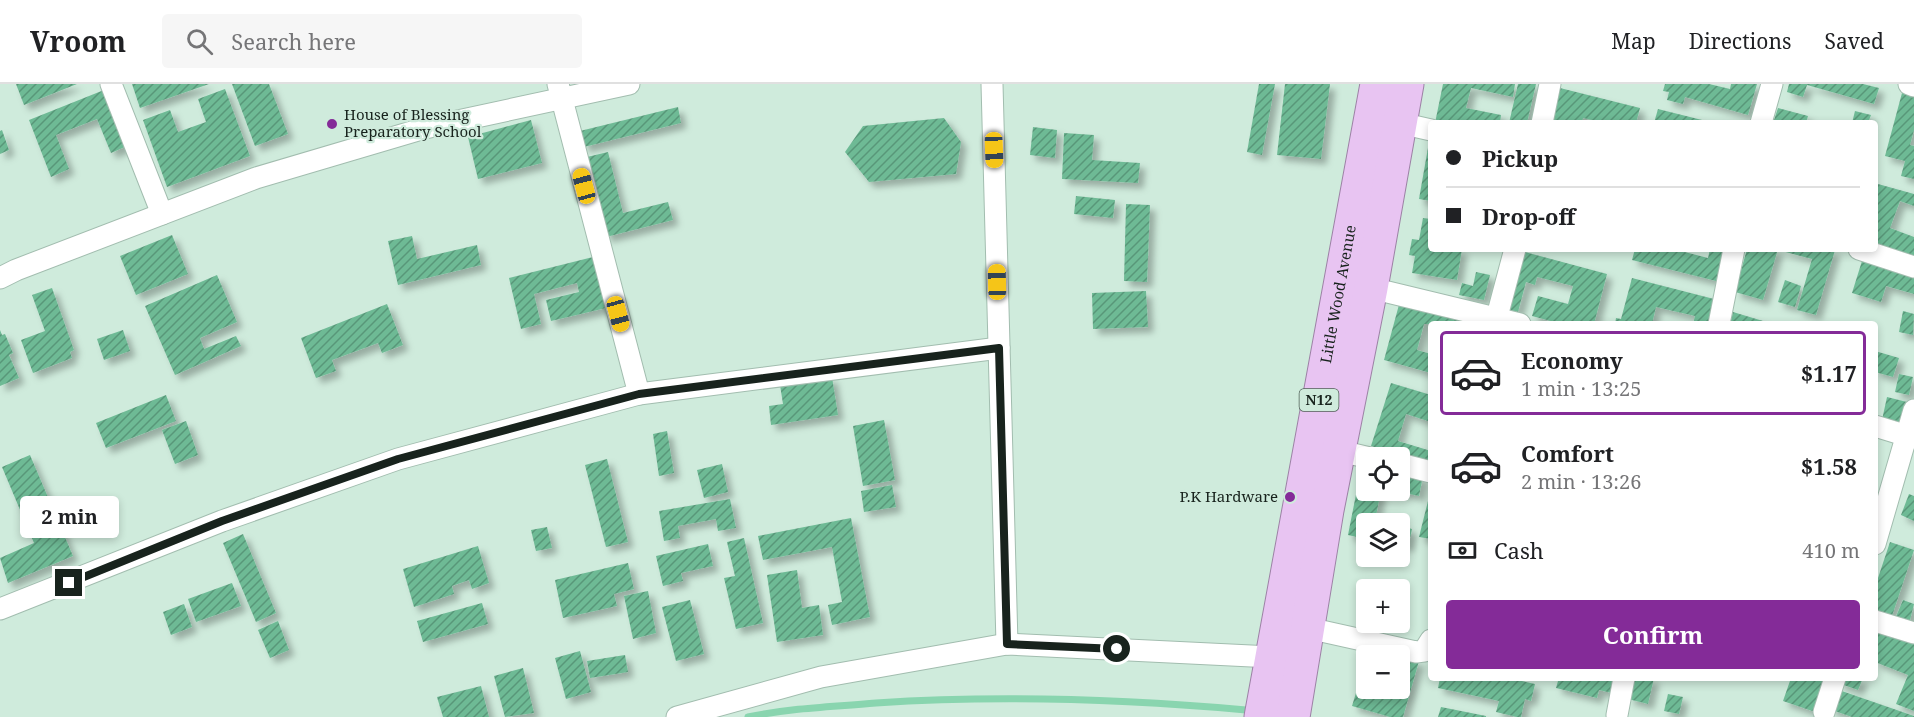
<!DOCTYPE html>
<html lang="en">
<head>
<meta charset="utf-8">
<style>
	body { margin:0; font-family:"Noto Serif",serif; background:#f6f6f6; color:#202124; height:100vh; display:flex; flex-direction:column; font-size:22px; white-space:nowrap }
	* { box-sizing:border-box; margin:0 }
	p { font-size:20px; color:#757577 }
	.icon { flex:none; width:33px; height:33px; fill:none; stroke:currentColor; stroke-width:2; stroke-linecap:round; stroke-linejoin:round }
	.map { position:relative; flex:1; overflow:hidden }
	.sheet { position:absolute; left:1428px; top:237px; width:450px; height:360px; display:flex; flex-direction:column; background:#fff; border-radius:6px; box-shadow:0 3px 9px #0003 }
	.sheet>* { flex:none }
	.hud { position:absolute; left:1428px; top:36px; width:450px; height:132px; border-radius:6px; box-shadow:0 3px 9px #0003; display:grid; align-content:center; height:132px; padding:0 18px; background:#fff }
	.buttons { position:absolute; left:1356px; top:363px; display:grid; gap:12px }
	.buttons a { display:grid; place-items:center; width:54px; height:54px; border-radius:6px; background:#fff; box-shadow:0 3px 9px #0003; font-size:30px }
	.end { position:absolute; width:27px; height:27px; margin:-14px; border:8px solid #18231d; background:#fff; box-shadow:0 0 0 3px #fff }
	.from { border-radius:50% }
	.bubble { position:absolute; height:42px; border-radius:6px; background:#fff; box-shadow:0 3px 9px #0003; font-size:20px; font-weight:700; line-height:42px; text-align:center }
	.car { position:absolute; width:18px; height:36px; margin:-18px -9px; border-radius:8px; box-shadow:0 0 4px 2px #0007; background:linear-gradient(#f5c518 24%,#345 0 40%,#f5c518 0 76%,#345 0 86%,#f5c518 0) }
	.hud b { display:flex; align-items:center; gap:21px; height:57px; font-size:22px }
	.hud b+b { border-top:2px solid #e0e0e0 }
	.hud i { width:15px; height:15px; background:#202124 }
	ul { padding:10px 0 0; list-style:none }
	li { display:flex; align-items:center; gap:18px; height:84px; margin:0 12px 9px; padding:0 6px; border:3px solid transparent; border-radius:6px }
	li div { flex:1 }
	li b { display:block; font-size:22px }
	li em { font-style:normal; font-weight:700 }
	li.active { border-color:#842b98 }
	li>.icon { width:54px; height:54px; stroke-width:1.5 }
	.pay { display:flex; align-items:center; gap:15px; height:66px; padding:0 18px; font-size:22px }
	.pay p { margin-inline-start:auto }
	.action { display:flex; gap:12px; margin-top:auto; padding:12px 18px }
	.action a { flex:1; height:69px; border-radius:6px; background:#842b98; color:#fff; font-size:24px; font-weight:700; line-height:69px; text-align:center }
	header { display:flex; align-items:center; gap:36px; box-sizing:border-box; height:84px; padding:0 30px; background:#fff; border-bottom:2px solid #e0e0e0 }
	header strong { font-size:28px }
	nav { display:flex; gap:33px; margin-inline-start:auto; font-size:21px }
	.search { width:420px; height:54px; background:#f6f6f6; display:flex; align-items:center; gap:15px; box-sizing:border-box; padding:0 21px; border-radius:6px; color:#757577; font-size:22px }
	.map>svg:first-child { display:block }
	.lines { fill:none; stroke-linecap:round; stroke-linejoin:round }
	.stream { stroke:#89d5af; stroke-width:7 }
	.building { fill:url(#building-hatch); filter:url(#shadow) }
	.minor-casing { stroke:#a2bdaf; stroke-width:23 }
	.trunk-casing { stroke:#9c82a5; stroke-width:35 }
	.minor { stroke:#fff; stroke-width:21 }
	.trunk { stroke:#e8c4f2; stroke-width:33 }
	.route { stroke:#18231d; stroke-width:8 }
	.poi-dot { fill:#842b98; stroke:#cfebdc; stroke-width:2 }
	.labels { text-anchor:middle; stroke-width:4.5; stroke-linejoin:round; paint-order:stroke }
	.shield { fill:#cfebdc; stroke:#4f5f56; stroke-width:1.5 }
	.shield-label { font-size:14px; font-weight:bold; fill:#18231d }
	.poi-label { font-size:15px; fill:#18231d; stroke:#cfebdc; text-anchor:start }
	.street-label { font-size:15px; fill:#18231d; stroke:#cfebdc }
</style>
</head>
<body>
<header>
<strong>Vroom</strong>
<div class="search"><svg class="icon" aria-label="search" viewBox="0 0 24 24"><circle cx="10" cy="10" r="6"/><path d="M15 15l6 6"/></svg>Search here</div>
<nav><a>Map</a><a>Directions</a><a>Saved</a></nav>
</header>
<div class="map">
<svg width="1914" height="633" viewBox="0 0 1914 633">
	<defs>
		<pattern id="building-hatch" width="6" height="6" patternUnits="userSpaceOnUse" patternTransform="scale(1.5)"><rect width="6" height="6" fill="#6eba95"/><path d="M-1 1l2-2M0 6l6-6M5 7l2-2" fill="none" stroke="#599779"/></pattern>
		<filter id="shadow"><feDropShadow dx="5.5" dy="5.5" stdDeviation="3" flood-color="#0004"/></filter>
	</defs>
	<rect width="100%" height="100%" fill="#cfebdc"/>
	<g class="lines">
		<!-- stream -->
		<path class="stream" d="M748,633C790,624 833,623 876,619C999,611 1123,615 1246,626"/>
	</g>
	<!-- building -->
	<g class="building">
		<polygon points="16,0 77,0 24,21"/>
		<polygon points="132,0 209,0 140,24"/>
		<polygon points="232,0 269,0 288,50 255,62"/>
		<polygon points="1259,0 1275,0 1262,71 1247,68"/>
		<polygon points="1285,0 1330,0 1321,75 1277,71"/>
		<polygon points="1443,0 1515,0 1513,13 1471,4 1466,24 1501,31 1500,39 1435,39"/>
		<polygon points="1518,0 1536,0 1527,39 1509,39"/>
		<polygon points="1665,0 1709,0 1730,5 1731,0 1757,0 1748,31 1685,13 1683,20 1667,16 1669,8 1663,7"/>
		<polygon points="1789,0 1863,0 1879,4 1874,20 1807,1 1803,13 1787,8"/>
		<polygon points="1560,4 1640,24 1636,39 1605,39 1583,34 1582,39 1550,39"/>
		<polygon points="225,5 250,72 167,103 143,36 170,26 178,48 206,38 198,15"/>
		<polygon points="104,6 127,62 111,69 97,35 56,51 69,85 51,93 29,36"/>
		<polygon points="1902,9 1914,13 1914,46 1910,61 1914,62 1914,95 1901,92 1905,77 1885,72"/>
		<polygon points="678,23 681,39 584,63 580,47"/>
		<polygon points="1778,24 1808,32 1806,39 1773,39"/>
		<polygon points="1658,25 1710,38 1710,39 1654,39"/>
		<polygon points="1855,27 1871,31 1868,39 1852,39"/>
		<polygon points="944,34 961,58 956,90 869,98 845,68 863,42"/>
		<polygon points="531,36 542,79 478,95 468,53"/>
		<polygon points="1033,43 1057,46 1055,74 1030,71"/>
		<polygon points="2,46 9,66 0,70 0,47"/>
		<polygon points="1064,49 1094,51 1092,76 1140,79 1138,99 1062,95"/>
		<polygon points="1429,58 1431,58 1431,117 1419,115"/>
		<polygon points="608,68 623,129 668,118 673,136 606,153 587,73"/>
		<polygon points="1878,100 1914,110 1914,122 1900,117 1890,144 1914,153 1914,173 1875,161 1875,110"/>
		<polygon points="1076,112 1115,116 1113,134 1074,130"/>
		<polygon points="1126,120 1150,121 1147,198 1124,197"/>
		<polygon points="1423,134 1431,135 1431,165 1462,165 1457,196 1412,189 1415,172 1409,171 1412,155 1419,156"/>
		<polygon points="172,151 188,190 136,211 120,172"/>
		<polygon points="412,152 417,175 477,161 481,181 398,201 388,157"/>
		<polygon points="1635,165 1673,165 1708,174 1710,165 1724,165 1716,197 1632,176"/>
		<polygon points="1747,165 1778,165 1763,216 1735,208"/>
		<polygon points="1778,166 1835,166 1816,231 1797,226 1812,175"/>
		<polygon points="1525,168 1607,190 1594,240 1562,240 1532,232 1538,212 1568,220 1573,202 1537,193 1535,201 1526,198 1518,228 1509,226"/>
		<polygon points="593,173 606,224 551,237 546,216 579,208 577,199 534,210 541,240 521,245 509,194"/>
		<polygon points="1862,177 1914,192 1914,210 1886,202 1881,218 1852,209"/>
		<polygon points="1476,188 1490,191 1484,216 1459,211 1462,199 1473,202"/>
		<polygon points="217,191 237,238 200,254 204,265 236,252 241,262 175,291 145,222"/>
		<polygon points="1632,194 1714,215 1708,240 1693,240 1695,232 1656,223 1652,240 1615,240 1616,234 1621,235"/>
		<polygon points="1785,196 1801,202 1795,223 1778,218"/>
		<polygon points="52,204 74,266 70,268 72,274 33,289 21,256 45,247 32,211"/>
		<polygon points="1146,207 1148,243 1093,245 1092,209"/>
		<polygon points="1400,217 1483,240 1424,240 1417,266 1431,270 1431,289 1384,276"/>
		<polygon points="387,220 403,261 382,269 378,259 332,276 336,287 316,294 301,254"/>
		<polygon points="1903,227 1914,230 1913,251 1899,248"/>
		<polygon points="1733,228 1763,237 1762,240 1730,240"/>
		<polygon points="0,246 2,251 5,250 13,269 9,271 19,294 0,302"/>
		<polygon points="123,246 130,267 104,276 97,255"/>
		<polygon points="1875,267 1899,274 1893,293 1875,288"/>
		<polygon points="1899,290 1913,293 1909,311 1895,308"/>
		<polygon points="832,293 838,331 771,341 769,322 783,320 780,301"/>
		<polygon points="1391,299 1431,311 1431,338 1406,330 1398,357 1431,367 1431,381 1371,362"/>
		<polygon points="166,311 176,337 106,364 96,339"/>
		<polygon points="1887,313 1907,318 1902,341 1882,336"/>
		<polygon points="884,336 895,396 863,402 853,342"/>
		<polygon points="186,337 198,371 175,380 162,346"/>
		<polygon points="667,347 674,389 659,392 653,350"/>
		<polygon points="30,371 73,472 8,499 0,474 34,459 2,383"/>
		<polygon points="607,375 628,458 606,463 585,381"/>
		<polygon points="722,380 728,408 704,414 697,386"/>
		<polygon points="1362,380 1366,381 1366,406 1381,406 1375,437 1381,440 1366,440 1366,455 1348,451"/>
		<polygon points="1400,388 1423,392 1419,412 1400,408"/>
		<polygon points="892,401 896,423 864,428 861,407"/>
		<polygon points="1431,405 1431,455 1419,453"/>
		<polygon points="1909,410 1914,412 1914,437 1901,431"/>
		<polygon points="730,415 736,444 718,447 716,435 678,442 680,454 664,457 659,427"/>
		<polygon points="851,434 870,533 832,541 828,521 842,518 832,463 763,476 758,452"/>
		<polygon points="1400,442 1412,445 1408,463 1400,461"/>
		<polygon points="547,443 552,464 536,467 531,446"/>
		<polygon points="243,450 276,529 256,538 223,459"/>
		<polygon points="744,454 763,539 736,545 724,494 735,492 727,458"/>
		<polygon points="1890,458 1914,466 1892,532 1875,526 1875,503"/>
		<polygon points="708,460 713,482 681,489 683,497 663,502 656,472"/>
		<polygon points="478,462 489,499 472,505 469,496 452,502 454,510 414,523 403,485"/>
		<polygon points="628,479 634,505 614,510 617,522 563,534 555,496"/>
		<polygon points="797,486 802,524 819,521 823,551 777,558 767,491"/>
		<polygon points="232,499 241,522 196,538 188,515"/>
		<polygon points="648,507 656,549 633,555 624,512"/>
		<polygon points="690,516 704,570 676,577 662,523"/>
		<polygon points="1903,516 1914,520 1909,540 1895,535"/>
		<polygon points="482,519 488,540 423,558 417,537"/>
		<polygon points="184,520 192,543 171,551 163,528"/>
		<polygon points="278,537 289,566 270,574 258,546"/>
		<polygon points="1875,545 1914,560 1914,627 1896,620 1908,591 1875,578"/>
		<polygon points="580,567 591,608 566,615 555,574"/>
		<polygon points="625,571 628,588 590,594 587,577"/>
		<polygon points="1400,571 1419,577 1403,633 1390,633 1352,622 1359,599 1366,601 1366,604 1400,604"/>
		<polygon points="523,584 534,629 505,633 494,592"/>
		<polygon points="1440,594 1508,594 1535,600 1531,617 1525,615 1521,633 1517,633 1496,628 1499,617 1438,604"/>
		<polygon points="1551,594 1615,594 1612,609 1599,606 1597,614 1556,604 1558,597"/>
		<polygon points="1634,594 1654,594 1648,620 1628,615"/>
		<polygon points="1791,594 1831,594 1818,629 1783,617"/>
		<polygon points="1840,594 1863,594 1858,606 1838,599"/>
		<polygon points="481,602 489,633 443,633 437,613"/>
		<polygon points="1836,605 1914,632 1914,633 1852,633 1829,625"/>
		<polygon points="1668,610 1683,613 1679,630 1664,627"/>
		<polygon points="1441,623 1486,632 1486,633 1438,633"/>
	</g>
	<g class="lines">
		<!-- minor casing -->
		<g class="minor-casing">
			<g id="minor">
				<polyline points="111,0 162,130"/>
				<polyline points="558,0 639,310"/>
				<polyline points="992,0 1007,560"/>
				<polyline points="1909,0 1914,2"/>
				<polyline points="1400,39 1431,46"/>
				<polyline points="1542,39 1550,0"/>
				<polyline points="1761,39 1772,0"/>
				<polyline points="1859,165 1914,183"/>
				<polyline points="0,194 16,186 256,94 425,44 629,0"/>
				<polyline points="1371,204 1520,240"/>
				<polyline points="1495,240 1515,165"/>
				<polyline points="1719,240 1734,165"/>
				<polyline points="1875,342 1914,354"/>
				<polyline points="1340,367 1370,374"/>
				<polyline points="1400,380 1431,388"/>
				<polyline points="1875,460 1914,326"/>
				<polyline points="0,525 222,437 398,375 639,310 999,264"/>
				<polyline points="1875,537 1914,549"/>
				<polyline points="1308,544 1416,568 1424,567 1431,556"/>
				<polyline points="1824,628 1835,594"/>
				<polyline points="1617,631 1624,594"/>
				<polyline points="677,633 821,593 1007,560 1272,573"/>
			</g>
		</g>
		<!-- trunk casing -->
		<g class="trunk-casing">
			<g id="trunk">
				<path id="s1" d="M1261,633L1377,0"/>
				<polyline points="1293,633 1327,426 1371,204 1407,0"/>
			</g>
		</g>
		<!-- minor -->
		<use href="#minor" class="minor"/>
		<!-- trunk -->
		<use href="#trunk" class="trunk"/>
	</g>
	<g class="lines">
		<!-- route -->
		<polyline class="route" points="69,499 222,437 398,375 639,310 999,264 1007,560 1117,565"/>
	</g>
	<!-- markers -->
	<g class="poi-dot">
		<circle cx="332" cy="40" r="6"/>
		<circle cx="1290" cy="413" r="6"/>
	</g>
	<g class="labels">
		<!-- shield labels -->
		<rect class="shield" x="1299.5" y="305" width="39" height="22" rx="4.5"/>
		<g class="shield-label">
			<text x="1319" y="321">N12</text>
		</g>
		<!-- poi labels -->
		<g class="poi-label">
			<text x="344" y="36">House of Blessing<tspan x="344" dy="17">Preparatory School</tspan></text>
			<text x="1278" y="418" text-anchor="end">P.K Hardware</text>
		</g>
		<!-- street labels -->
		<g class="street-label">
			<text dy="5" stroke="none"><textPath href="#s1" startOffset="430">Little Wood Avenue</textPath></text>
		</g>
	</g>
</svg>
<div class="buttons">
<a><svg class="icon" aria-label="locate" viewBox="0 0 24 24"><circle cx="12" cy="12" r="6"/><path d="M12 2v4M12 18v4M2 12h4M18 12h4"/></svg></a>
<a><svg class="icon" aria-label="layers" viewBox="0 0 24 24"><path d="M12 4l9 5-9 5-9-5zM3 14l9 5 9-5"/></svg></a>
<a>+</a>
<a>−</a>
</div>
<i class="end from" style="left:1117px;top:565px"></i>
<i class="end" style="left:69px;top:499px"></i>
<div class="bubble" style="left:20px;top:412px;width:99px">2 min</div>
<i class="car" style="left:994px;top:66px;rotate:178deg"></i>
<i class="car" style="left:584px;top:102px;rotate:345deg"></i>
<i class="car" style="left:997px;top:198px;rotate:359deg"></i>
<i class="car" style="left:618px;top:230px;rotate:165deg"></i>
<div class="hud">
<b><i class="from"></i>Pickup</b>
<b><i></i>Drop-off</b>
</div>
<section class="sheet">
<ul>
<li class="active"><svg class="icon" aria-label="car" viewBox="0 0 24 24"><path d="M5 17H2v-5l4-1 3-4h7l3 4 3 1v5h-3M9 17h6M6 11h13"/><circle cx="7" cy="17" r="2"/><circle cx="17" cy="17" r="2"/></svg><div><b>Economy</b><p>1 min · 13:25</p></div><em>$1.17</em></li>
<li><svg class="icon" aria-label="car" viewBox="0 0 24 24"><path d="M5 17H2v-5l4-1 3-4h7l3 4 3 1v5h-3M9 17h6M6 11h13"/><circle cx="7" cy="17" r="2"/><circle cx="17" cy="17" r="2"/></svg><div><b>Comfort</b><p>2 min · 13:26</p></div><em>$1.58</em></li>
</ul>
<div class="pay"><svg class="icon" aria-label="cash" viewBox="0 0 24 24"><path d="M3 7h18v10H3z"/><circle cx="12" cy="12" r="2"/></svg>Cash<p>410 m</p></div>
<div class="action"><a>Confirm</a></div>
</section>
</div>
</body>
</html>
